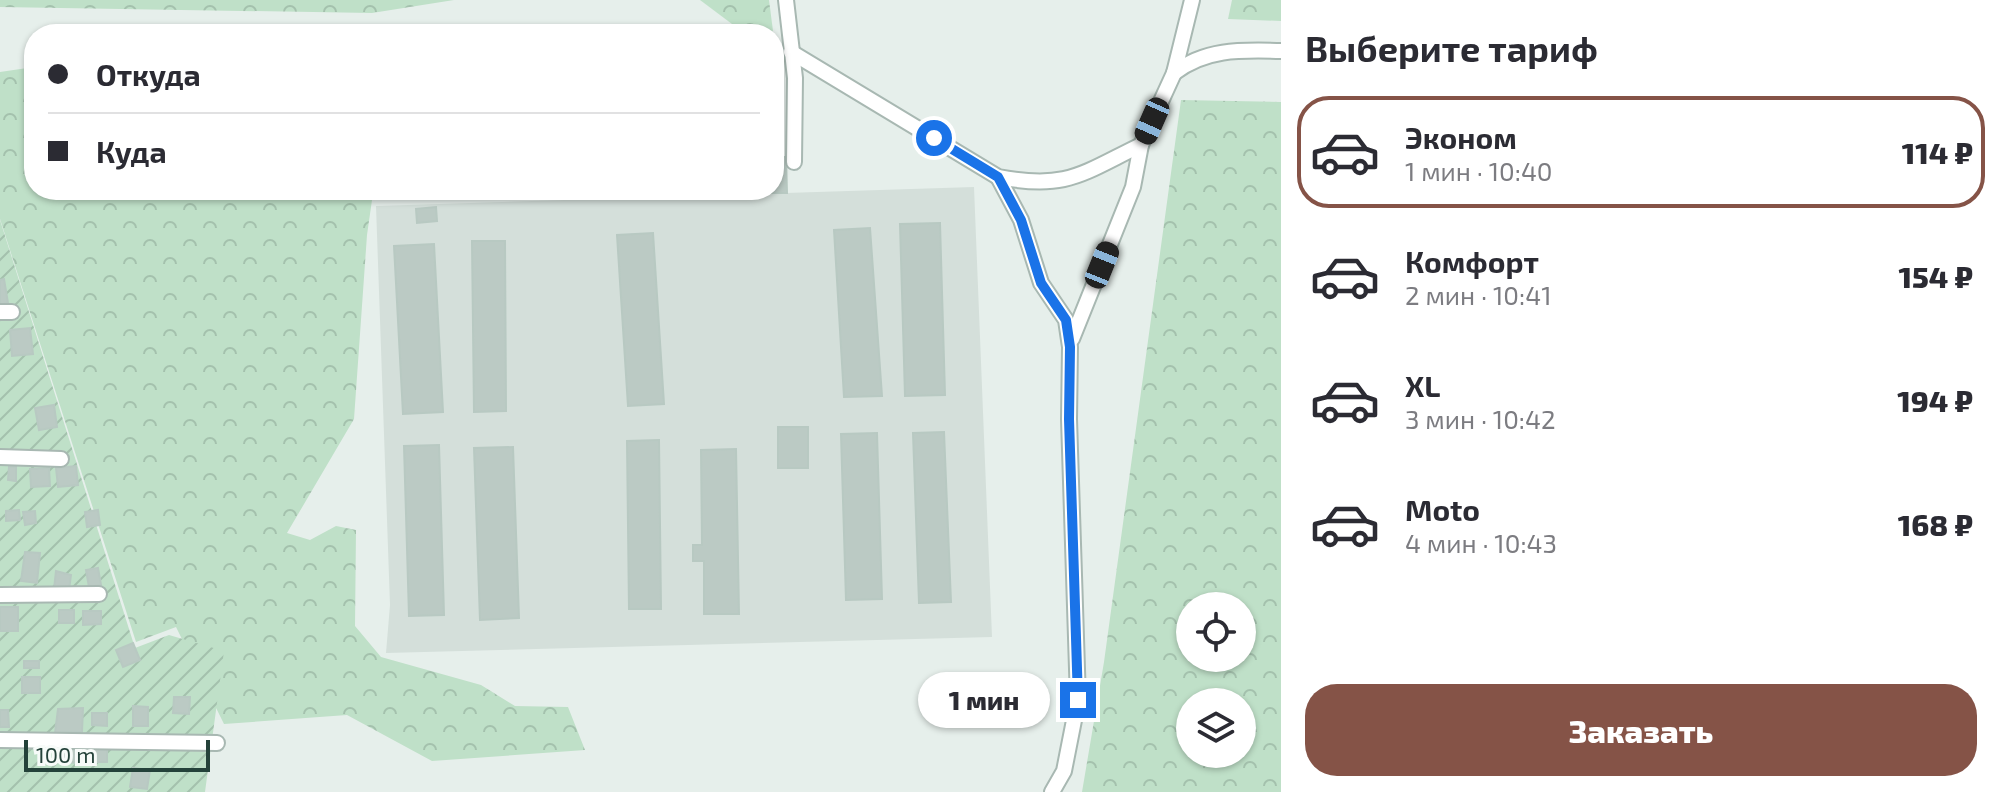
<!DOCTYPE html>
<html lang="ru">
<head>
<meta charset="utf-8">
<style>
	body { margin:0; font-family:"Exo 2",sans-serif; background:#f2f2f3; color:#2b2b33; height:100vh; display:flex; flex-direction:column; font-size:30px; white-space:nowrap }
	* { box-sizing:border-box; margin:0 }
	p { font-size:26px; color:#7c7c81 }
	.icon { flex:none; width:44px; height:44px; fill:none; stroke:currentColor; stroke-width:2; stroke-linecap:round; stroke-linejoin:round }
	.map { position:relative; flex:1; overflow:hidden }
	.details { display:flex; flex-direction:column; background:#fff; width:720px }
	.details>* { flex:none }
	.hud { position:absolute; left:24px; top:24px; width:760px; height:176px; border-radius:32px; box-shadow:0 2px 6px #0004; display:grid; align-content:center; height:176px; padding:0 24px; background:#fff }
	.buttons { position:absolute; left:1176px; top:592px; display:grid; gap:16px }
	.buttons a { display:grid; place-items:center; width:80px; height:80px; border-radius:50%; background:#fff; box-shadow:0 2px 6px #0004; font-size:40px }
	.scale { position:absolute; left:24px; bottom:20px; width:186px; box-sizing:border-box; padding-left:8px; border:4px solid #24423a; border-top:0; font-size:22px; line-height:28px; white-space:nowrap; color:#24423a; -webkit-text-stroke:6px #f7fbf9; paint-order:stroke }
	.end { position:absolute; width:36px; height:36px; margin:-18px; border:10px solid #1a73e8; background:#fff; box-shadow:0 0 0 4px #fff }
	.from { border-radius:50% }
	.bubble { position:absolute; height:56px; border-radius:28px; background:#fff; box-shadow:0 2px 6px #0004; font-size:26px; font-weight:800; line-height:56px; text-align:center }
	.car { position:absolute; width:24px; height:48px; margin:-24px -12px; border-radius:10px; box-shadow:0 0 6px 2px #0007; background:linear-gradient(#222 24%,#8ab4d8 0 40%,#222 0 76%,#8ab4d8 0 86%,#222 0) }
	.hud b { display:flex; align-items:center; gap:28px; height:76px; font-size:30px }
	.hud b+b { border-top:2px solid #e1e1e2 }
	.hud i { width:20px; height:20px; background:#2b2b33 }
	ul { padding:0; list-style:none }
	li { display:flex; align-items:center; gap:24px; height:112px; margin:0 16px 12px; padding:0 8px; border:4px solid transparent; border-radius:32px }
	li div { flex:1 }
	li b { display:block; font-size:30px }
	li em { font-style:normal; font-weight:800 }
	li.on { border-color:#855347 }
	li>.icon { width:72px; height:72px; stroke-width:1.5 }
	h2 { padding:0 24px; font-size:36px; line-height:96px }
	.action { display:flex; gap:16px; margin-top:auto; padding:16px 24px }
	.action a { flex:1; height:92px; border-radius:32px; background:#855347; color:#fff; font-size:32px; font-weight:800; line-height:92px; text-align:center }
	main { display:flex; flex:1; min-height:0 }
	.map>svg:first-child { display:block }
	.built { fill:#d4dfda }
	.forest { fill:url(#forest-crowns); fill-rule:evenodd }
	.garden { fill:url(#garden-furrows) }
	.building { fill:#bbcac4; stroke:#b8c9c2; stroke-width:2 }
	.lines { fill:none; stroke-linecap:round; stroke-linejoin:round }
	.minor-casing { stroke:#a8b8b2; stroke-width:18 }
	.minor { stroke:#fff; stroke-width:14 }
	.route { stroke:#1a73e8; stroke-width:10 }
</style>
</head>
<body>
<main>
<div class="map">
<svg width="1281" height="792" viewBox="0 0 1281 792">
	<defs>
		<pattern id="forest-crowns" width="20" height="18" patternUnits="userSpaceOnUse" patternTransform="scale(2)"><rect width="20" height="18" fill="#bfe0c8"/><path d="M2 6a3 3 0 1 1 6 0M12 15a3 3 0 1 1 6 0" fill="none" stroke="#a4c1ad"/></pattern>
		<pattern id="garden-furrows" width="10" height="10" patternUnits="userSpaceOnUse" patternTransform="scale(2)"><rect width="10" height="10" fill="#bfe0c8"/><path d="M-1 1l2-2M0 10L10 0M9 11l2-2" fill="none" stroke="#a4c1ad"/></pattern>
	</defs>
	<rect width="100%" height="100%" fill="#e6efeb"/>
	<!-- built -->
	<polygon class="built" points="974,187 992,637 386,653 390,605 376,206"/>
	<!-- forest -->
	<g class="forest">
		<polygon points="0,0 454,0 372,13 0,7"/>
		<polygon points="700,0 769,0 773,31 736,27"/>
		<polygon points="1232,0 1281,0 1281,21 1228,19"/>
		<polygon points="34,67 34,190 389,190 373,193 367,235 354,419 287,533 310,540 336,526 356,530 355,626 381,657 481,685 515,706 568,707 585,750 432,761 347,715 224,724 176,627 136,642 0,219 0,72"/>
		<path d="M1181,100L1281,102V792H1082L1104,662ZM1190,606H1242V658H1190ZM1190,702H1242V754H1190Z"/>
	</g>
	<!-- garden -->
	<polygon class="garden" points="0,220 135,648 169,635 224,651 205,792 0,792"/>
	<!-- building -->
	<g class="building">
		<polygon points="774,157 786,157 787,193 759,193 759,190 774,190"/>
		<polygon points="436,207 437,221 417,223 416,209"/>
		<polygon points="940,223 945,395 905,396 900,224"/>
		<polygon points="870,228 882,396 844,397 834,230"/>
		<polygon points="653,233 664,404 628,406 617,235"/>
		<polygon points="472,241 505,241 506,411 474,412"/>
		<polygon points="434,244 443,412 403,414 394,246"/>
		<polygon points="4,279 8,303 0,305 0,280"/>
		<polygon points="30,328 33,354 12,356 10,330"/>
		<polygon points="54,405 57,427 39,430 35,408"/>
		<rect x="778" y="427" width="30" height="41"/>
		<polygon points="944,432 951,602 919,603 913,433"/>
		<polygon points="877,433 882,599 846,600 841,434"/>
		<polygon points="659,440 661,609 629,609 627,441"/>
		<polygon points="439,445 444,615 409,616 404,446"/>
		<polygon points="513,447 519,618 480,620 474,448"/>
		<polygon points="736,449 739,614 704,614 704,561 693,561 693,545 702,545 701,450"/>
		<polygon points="76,466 78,485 58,487 56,468"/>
		<polygon points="9,467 16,467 16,481 8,480"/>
		<polygon points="49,468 50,486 31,487 30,469"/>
		<polygon points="19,510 20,520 6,521 6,511"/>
		<polygon points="98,510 100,525 87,527 85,512"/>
		<polygon points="35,511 36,523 25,525 23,512"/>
		<polygon points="25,552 40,553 37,583 21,581"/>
		<polygon points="98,568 101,585 89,587 86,570"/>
		<polygon points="56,571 71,575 69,590 54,589"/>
		<rect x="0" y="607" width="18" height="24"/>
		<rect x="59" y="610" width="15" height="13"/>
		<polygon points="83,611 101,611 101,624 83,625"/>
		<polygon points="133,643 140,660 123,667 116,650"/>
		<rect x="24" y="661" width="15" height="7"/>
		<rect x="22" y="677" width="18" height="16"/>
		<polygon points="174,697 190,697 189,714 173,713"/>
		<polygon points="133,706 148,707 148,726 133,726"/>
		<polygon points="83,708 82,732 55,733 58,709"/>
		<polygon points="0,710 8,710 9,727 0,727"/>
		<polygon points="92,713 107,713 107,726 92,725"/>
		<polygon points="94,747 107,748 107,762 93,762"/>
		<polygon points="63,749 79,750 78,763 62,762"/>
		<polygon points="133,768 150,770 147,789 130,787"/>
	</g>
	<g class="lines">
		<!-- minor casing -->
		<g class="minor-casing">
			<g id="minor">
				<polyline points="786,0 795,78 794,162"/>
				<path d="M791,52L998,177C1067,190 1081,174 1141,145L1174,73L1192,0"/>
				<path d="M1174,73C1206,48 1242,50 1281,51"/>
				<polyline points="998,177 1021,220 1041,283 1066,320 1070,347 1069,419 1078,700 1064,771 1052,792"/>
				<polyline points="0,312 12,312"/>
				<polyline points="1072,339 1133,187 1141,145"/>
				<polyline points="0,457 61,459"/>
				<polyline points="0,595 99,594"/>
				<polyline points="0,740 217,743"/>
			</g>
		</g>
		<!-- minor -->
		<use href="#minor" class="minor"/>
	</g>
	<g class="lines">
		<!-- route -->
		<polyline class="route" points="934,138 998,177 1021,220 1041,283 1066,320 1070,347 1069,419 1078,700"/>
	</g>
</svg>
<div class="buttons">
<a><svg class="icon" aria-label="locate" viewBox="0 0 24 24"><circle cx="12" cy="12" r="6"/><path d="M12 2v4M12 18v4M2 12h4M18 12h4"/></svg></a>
<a><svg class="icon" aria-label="layers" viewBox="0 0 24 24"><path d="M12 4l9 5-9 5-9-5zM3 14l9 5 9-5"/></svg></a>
</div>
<div class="scale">100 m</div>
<i class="end from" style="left:934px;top:138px"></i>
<i class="end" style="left:1078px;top:700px"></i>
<div class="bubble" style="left:918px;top:672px;width:132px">1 мин</div>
<i class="car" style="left:1152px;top:121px;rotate:204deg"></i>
<i class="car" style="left:1102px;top:265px;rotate:22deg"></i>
<div class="hud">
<b><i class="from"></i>Откуда</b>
<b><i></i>Куда</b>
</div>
</div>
<section class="details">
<h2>Выберите тариф</h2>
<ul>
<li class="on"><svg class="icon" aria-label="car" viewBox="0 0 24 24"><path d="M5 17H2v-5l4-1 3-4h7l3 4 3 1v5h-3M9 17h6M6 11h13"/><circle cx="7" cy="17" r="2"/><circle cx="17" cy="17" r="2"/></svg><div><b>Эконом</b><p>1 мин · 10:40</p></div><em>114 ₽</em></li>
<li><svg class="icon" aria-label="car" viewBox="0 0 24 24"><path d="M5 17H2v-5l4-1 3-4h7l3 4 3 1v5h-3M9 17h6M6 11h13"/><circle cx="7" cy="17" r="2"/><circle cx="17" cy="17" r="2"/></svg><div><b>Комфорт</b><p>2 мин · 10:41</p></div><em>154 ₽</em></li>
<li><svg class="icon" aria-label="car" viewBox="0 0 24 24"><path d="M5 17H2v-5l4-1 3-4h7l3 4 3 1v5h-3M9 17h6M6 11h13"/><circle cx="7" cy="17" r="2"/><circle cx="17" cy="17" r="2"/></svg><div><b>XL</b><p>3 мин · 10:42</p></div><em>194 ₽</em></li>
<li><svg class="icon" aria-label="car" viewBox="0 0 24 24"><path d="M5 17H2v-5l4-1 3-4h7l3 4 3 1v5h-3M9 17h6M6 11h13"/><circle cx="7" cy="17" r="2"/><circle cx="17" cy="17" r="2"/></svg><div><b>Moto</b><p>4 мин · 10:43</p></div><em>168 ₽</em></li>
</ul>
<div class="action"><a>Заказать</a></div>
</section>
</main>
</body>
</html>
